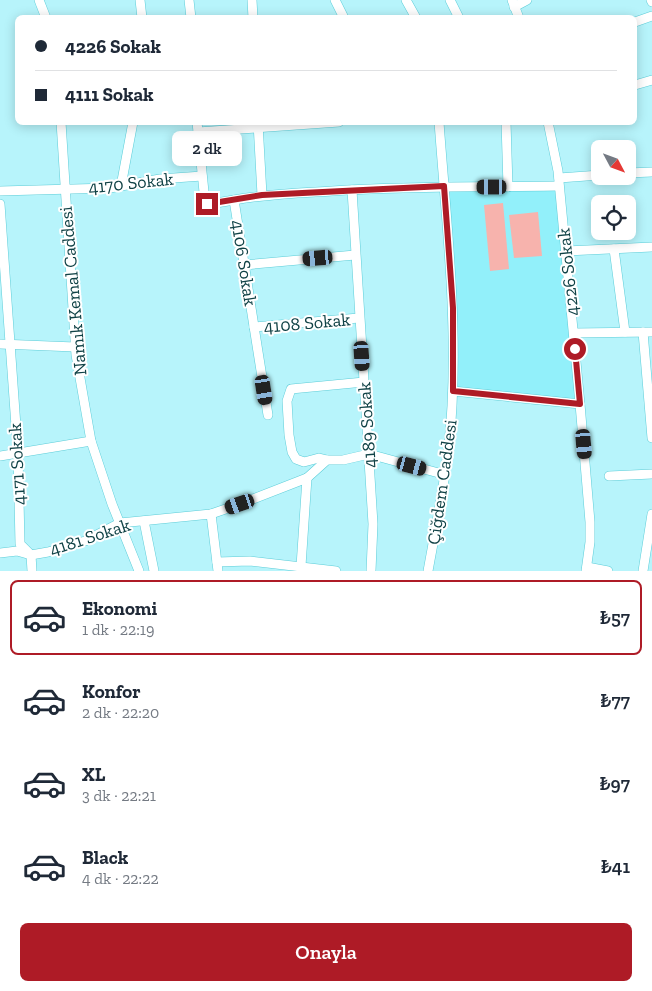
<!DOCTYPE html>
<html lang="tr">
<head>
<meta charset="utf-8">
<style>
	body { margin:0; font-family:"Zilla Slab",serif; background:#f6f6f7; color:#1f2937; height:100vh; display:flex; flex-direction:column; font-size:19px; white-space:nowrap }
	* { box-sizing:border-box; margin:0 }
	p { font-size:16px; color:#747a83 }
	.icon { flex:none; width:28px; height:28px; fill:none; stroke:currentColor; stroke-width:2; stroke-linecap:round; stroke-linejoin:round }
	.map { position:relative; height:571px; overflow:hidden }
	.details { display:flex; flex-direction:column; background:#fff; flex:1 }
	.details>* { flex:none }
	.hud { position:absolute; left:15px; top:15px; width:622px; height:110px; border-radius:8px; box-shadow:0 2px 12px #0003; display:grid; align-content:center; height:110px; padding:0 20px; background:#fff }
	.needle { width:32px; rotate:131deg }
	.tools { position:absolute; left:591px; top:140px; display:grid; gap:10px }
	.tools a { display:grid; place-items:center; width:45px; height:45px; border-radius:8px; background:#fff; box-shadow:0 2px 12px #0003; font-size:25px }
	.end { position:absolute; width:22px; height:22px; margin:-11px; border:6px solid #ae1b26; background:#fff; box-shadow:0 0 0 2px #fff }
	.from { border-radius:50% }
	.bubble { position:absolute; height:35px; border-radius:8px; background:#fff; box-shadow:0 2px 12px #0003; font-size:16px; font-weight:600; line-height:35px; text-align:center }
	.car { position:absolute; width:15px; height:30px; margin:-15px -8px; border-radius:6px; box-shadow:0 0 4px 1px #0007; background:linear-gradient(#222 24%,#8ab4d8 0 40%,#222 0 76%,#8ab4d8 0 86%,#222 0) }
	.hud b { display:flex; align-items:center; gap:18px; height:48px; font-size:19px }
	.hud b+b { border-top:1px solid #e0e1e3 }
	.hud i { width:12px; height:12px; background:#1f2937 }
	ul { padding:9px 0 0; list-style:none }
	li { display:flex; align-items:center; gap:15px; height:75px; margin:0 10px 8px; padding:0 10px; border:2px solid transparent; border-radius:8px }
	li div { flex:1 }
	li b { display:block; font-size:19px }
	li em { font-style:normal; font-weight:600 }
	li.selected { border-color:#ae1b26 }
	li>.icon { width:45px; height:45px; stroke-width:1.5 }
	.action { display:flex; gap:10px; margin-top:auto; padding:10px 20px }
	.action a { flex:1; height:58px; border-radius:8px; background:#ae1b26; color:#fff; font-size:20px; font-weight:600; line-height:58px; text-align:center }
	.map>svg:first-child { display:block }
	.built { fill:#92f0fa }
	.pitch { fill:#f7b3ad }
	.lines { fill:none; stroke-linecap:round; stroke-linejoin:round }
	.minor-casing { stroke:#5ccdd8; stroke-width:10 }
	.minor { stroke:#fff; stroke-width:9 }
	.route { stroke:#ae1b26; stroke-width:6 }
	.labels { text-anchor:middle; stroke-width:4; stroke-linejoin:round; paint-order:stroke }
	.street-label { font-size:18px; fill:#104246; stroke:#fff }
</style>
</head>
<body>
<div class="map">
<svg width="652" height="571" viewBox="0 0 652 571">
	<rect width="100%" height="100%" fill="#b7f4fb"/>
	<!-- built -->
	<polygon class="built" points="444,186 559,186 580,404 453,391"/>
	<!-- pitch -->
	<g class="pitch">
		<polygon points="503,203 509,269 490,271 484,205"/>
		<polygon points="538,212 542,256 514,258 509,215"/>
	</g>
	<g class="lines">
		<!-- minor casing -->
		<g class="minor-casing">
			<g id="minor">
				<polyline points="39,0 46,18"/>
				<polyline points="140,0 142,18"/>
				<polyline points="189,0 191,18"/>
				<polyline points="252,0 253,18"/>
				<polyline points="335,0 344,18"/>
				<polyline points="406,0 416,18"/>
				<polyline points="450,0 459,18"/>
				<polyline points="512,0 519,18"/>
				<polyline points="651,0 652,2"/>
				<polyline points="514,7 527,0"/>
				<polyline points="635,22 652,16"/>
				<polyline points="635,85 652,80"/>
				<polyline points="61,122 76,355 91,441 112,504 139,571"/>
				<polyline points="197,122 205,202 210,204 234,200"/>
				<polyline points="506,122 508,187"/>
				<polyline points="548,122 558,171 580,404 590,522 590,542 586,571"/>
				<polyline points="258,123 262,195"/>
				<polyline points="198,132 339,122"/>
				<polyline points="628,173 652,172"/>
				<polyline points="559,178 600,175"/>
				<polyline points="121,186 133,122"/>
				<polyline points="352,190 373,524 371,571"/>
				<polyline points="0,191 110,188 160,179 202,176"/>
				<polyline points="0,204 18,454 20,544 31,555 32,571"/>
				<polyline points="614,249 625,332"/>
				<polyline points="566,251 652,247"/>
				<polyline points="244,265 355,255"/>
				<polyline points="254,327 359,318"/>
				<polyline points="643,332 652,438"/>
				<polyline points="574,333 652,332"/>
				<polyline points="0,344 75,347"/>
				<polyline points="453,391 580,404"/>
				<path d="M268,415L234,200C266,194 299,193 332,191C408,186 483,187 559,186"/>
				<polyline points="0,456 91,441"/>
				<polyline points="327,460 319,458 304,462 296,459 292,452 289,435 287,401 291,389 364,382"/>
				<polyline points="609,476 652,474"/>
				<polyline points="211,514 218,571"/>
				<polyline points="144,521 154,571"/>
				<polyline points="0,553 17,551 31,555 48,552 85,541 120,523 211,514 240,504 307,478 327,460 343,460 369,454 446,475"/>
				<polyline points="217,562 250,561 336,571"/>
				<polyline points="301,566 307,478"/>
				<polyline points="587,567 608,571"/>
				<path d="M428,571C438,516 449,462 452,406C457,311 446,217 439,122"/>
				<polyline points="643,571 652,514"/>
			</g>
		</g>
		<!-- minor -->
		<use href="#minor" class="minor"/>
	</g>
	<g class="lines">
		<!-- route -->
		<polyline class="route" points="207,204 262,195 444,186 453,308 453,391 580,404 575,349"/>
	</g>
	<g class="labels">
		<!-- street labels -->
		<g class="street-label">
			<text transform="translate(131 183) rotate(-6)" y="6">4170 Sokak</text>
			<text transform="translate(244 263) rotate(81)" y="6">4106 Sokak</text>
			<text transform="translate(568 272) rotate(-96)" y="6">4226 Sokak</text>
			<text transform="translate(73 291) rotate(-95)" y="6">Namık Kemal Caddesi</text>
			<text transform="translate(307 323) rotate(-5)" y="6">4108 Sokak</text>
			<text transform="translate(367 425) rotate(-94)" y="6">4189 Sokak</text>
			<text transform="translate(17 464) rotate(-93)" y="6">4171 Sokak</text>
			<text transform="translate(442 482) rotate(-82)" y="6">Çiğdem Caddesi</text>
			<text transform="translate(90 537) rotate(-18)" y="6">4181 Sokak</text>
		</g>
	</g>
</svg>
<div class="tools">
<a><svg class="needle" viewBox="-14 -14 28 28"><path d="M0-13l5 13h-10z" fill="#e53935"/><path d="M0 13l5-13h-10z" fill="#747a83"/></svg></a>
<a><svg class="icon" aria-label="locate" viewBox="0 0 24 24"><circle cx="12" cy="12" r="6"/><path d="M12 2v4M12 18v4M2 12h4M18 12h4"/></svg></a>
</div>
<i class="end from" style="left:575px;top:349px"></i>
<i class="end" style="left:207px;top:204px"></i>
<div class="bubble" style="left:172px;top:131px;width:70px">2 dk</div>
<i class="car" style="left:492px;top:187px;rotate:270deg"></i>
<i class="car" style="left:318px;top:258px;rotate:265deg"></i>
<i class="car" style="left:362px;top:356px;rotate:176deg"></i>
<i class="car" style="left:264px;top:390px;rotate:171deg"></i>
<i class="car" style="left:584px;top:444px;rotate:175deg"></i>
<i class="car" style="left:412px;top:466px;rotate:105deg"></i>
<i class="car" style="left:240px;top:504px;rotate:251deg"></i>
<div class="hud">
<b><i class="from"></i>4226 Sokak</b>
<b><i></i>4111 Sokak</b>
</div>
</div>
<section class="details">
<ul>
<li class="selected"><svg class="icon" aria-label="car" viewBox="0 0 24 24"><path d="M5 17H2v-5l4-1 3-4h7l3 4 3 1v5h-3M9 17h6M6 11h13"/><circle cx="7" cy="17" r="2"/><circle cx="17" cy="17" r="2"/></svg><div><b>Ekonomi</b><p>1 dk · 22:19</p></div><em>₺57</em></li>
<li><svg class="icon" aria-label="car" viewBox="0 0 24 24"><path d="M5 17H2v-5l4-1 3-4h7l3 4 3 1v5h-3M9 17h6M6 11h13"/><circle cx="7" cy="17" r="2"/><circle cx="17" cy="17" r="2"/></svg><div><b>Konfor</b><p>2 dk · 22:20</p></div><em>₺77</em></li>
<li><svg class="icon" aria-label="car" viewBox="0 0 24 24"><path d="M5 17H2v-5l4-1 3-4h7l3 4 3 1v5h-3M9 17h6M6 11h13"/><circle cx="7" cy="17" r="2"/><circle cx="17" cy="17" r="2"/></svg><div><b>XL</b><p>3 dk · 22:21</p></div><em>₺97</em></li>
<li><svg class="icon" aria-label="car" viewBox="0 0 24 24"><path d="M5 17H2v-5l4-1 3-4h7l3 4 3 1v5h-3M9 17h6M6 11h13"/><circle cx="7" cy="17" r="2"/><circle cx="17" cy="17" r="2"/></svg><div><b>Black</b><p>4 dk · 22:22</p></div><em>₺41</em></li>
</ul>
<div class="action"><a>Onayla</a></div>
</section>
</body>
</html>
